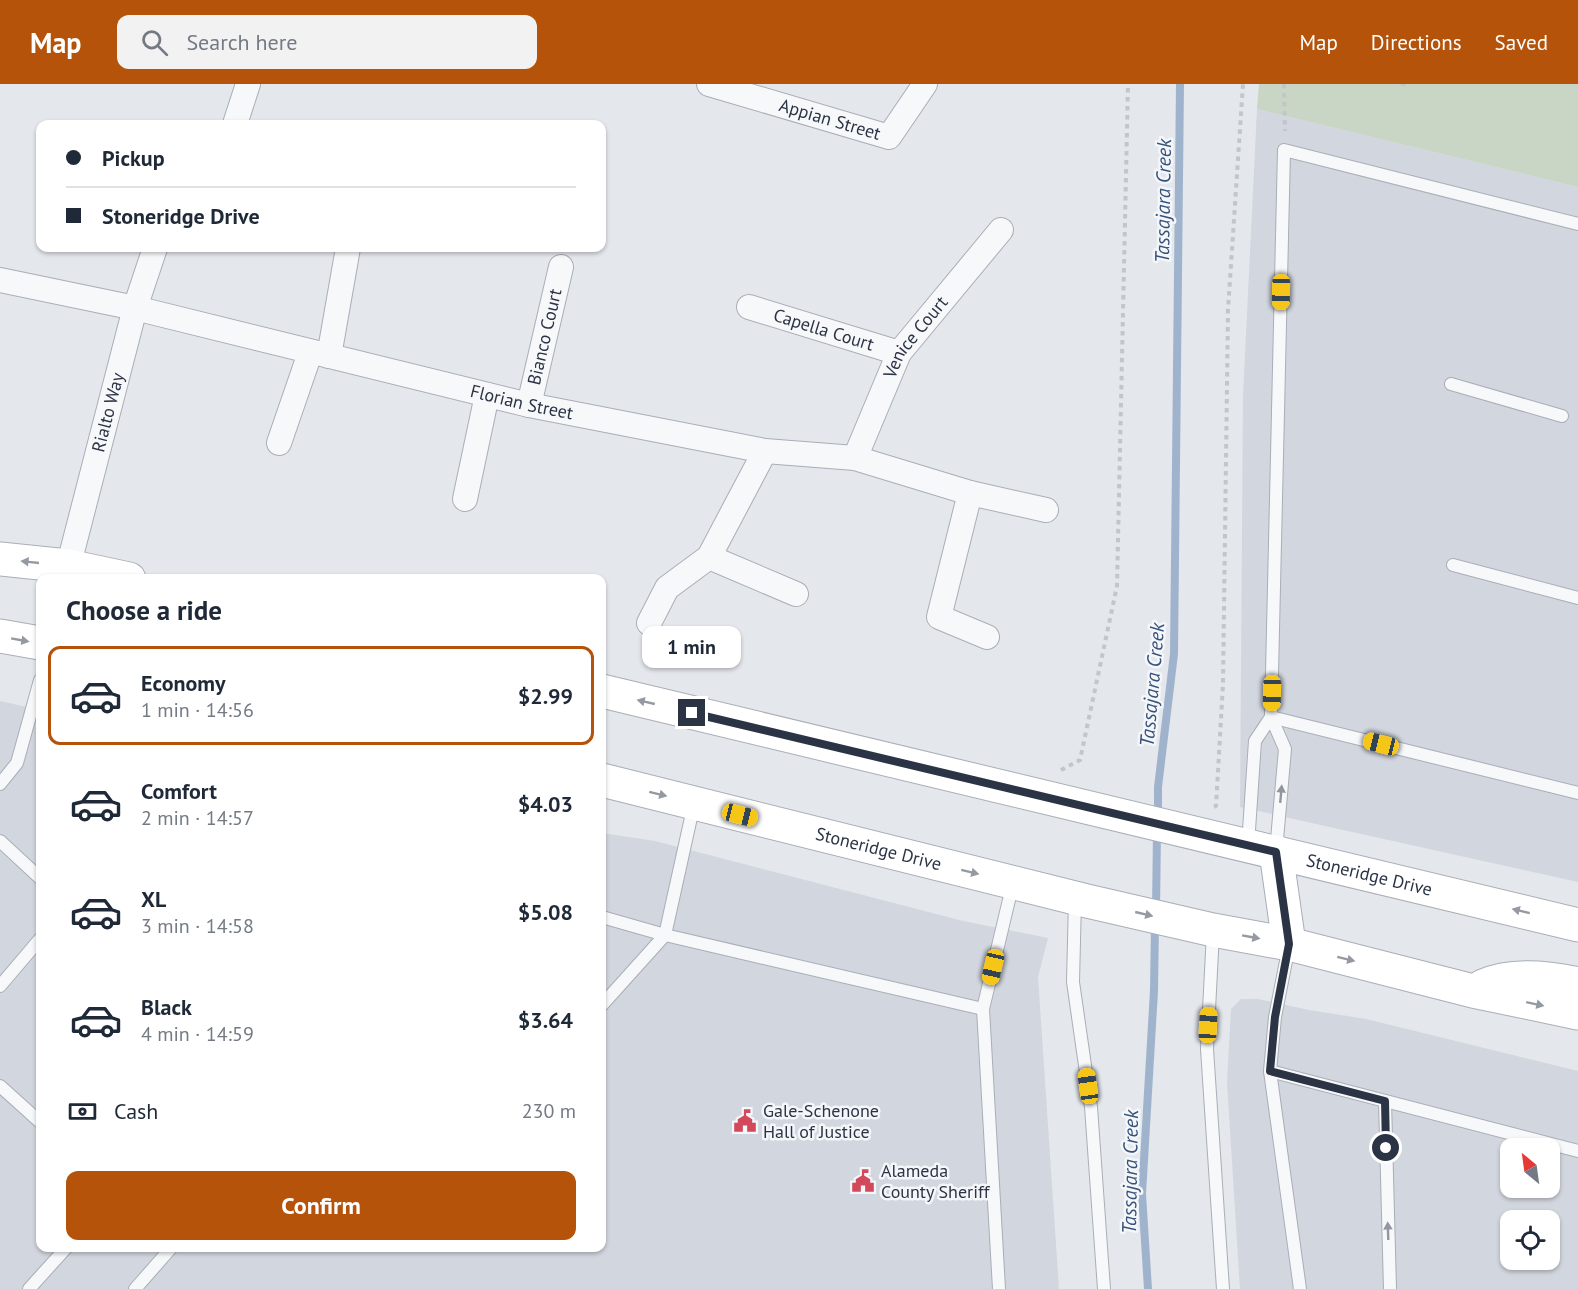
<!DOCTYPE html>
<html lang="en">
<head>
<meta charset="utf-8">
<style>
	body { margin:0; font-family:"PT Sans",sans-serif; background:#f2f2f3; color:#1f2937; height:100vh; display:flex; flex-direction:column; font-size:22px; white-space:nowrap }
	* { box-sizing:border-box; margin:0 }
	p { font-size:20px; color:#747a83 }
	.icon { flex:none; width:33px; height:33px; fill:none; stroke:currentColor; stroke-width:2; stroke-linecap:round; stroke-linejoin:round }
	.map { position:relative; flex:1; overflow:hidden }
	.side { position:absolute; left:36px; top:490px; width:570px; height:678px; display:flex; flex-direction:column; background:#fff; border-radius:12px; box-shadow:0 2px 4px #0004 }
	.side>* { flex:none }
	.banner { position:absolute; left:36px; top:36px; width:570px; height:132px; border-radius:12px; box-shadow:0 2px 4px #0004; display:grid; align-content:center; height:132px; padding:0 30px; background:#fff }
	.needle { width:39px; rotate:331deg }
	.fabs { position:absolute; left:1500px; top:1054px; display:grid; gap:12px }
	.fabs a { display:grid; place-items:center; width:60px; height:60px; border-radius:12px; background:#fff; box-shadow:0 2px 4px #0004; font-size:30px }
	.end { position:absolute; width:27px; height:27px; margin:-14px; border:8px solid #2b3445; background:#fff; box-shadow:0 0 0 3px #fff }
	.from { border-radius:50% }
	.bubble { position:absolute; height:42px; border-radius:12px; background:#fff; box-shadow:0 2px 4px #0004; font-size:20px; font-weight:700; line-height:42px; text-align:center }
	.car { position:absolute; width:18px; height:36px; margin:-18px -9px; border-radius:8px; box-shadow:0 0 4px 2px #0007; background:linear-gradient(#f5c518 24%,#345 0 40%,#f5c518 0 76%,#345 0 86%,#f5c518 0) }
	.banner b { display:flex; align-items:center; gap:21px; height:57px; font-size:22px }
	.banner b+b { border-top:2px solid #e0e1e3 }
	.banner i { width:15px; height:15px; background:#1f2937 }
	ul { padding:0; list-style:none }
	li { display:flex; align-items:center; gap:18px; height:99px; margin:0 12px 9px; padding:0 18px; border:3px solid transparent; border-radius:12px }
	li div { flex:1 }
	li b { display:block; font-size:22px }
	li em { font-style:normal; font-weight:700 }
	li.on { border-color:#b45309 }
	li>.icon { width:54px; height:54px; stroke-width:1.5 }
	h2 { padding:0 30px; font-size:27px; line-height:72px }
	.pay { display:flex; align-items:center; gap:15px; height:66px; padding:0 30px; font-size:22px }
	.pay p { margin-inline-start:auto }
	.button { display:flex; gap:12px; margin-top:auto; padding:12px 30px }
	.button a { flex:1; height:69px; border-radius:12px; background:#b45309; color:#fff; font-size:24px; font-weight:700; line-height:69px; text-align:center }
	header { display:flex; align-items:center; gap:36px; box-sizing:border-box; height:84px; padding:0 30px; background:#b45309; color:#fff }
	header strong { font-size:28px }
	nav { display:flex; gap:33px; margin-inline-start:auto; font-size:21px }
	.search { width:420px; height:54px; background:#f2f2f3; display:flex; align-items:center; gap:15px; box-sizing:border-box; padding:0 21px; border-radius:12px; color:#747a83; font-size:22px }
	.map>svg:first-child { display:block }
	.built { fill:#d2d6de; fill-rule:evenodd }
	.green { fill:#c9d6c5 }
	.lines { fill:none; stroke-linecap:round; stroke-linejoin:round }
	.stream { stroke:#9fb4cc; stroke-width:8 }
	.lane-casing { stroke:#a9aeb7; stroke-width:14 }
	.street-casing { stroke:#a9aeb7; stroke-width:26 }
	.secondary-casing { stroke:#a9aeb7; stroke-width:35 }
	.path { stroke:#c2c5cb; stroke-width:4; stroke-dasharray:4.5 4.5; stroke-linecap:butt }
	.lane { stroke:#f7f8fa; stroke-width:12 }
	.street { stroke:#f7f8fa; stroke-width:24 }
	.secondary { stroke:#fff; stroke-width:33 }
	.oneway { fill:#959aa2 }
	.oneway2 { fill:#9196a0 }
	.route { stroke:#2b3445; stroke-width:8 }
	.labels { text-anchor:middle; stroke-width:5; stroke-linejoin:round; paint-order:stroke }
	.street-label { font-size:18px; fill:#2b3445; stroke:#f4f6f9 }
	.poi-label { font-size:18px; fill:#2b3445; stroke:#f4f6f9; text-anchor:start }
	.water-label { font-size:20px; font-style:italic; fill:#34527a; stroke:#f4f6f9 }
</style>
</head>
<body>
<header>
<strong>Map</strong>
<div class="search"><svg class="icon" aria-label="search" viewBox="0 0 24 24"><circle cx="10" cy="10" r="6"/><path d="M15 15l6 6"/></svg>Search here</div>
<nav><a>Map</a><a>Directions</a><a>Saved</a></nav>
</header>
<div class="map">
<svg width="1578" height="1205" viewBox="0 0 1578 1205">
	<rect width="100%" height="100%" fill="#e4e7ec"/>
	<!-- built -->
	<g class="built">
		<polygon points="1257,25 1578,103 1578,798 1240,723 1243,312"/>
		<polygon points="0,617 40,626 40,1164 602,1164 602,749 655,757 963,837 1048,854 1038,893 1059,1205 0,1205"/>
		<path d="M1241,915H1258L1309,926L1366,935L1578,987V1205H1240L1227,998L1231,925ZM1510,1065H1550V1104H1510ZM1510,1137H1550V1176H1510Z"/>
	</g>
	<!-- green -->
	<polygon class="green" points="1259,0 1578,0 1578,103 1257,25"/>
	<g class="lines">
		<!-- stream -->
		<g class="stream">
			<polyline points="1158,734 1158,703 1174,570 1180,0"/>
			<polyline points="1156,827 1157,746"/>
			<polyline points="1148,1205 1142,1110 1154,907 1155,839"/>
		</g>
		<!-- lane casing -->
		<g class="lane-casing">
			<g id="lane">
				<polyline points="1578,140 1284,66 1271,633 1578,709"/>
				<polyline points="1451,300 1562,332"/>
				<polyline points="1453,481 1578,514"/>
				<polyline points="0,700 17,679 40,596"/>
				<polyline points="0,757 40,794"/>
				<polyline points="1248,761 1255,657 1271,633 1285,665 1276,767"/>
				<polyline points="1075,815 1073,898 1091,1023 1104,1205"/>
				<polyline points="602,833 665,851 983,925"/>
				<polyline points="1213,848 1207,965 1223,1205"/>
				<polyline points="1289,862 1275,933 1270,987 1300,1205"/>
				<polyline points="0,902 40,855"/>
				<polyline points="602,921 665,851 694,720"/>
				<polyline points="1270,987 1578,1067"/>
				<polyline points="0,1002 40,1038"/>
				<polyline points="1385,1017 1390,1205"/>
				<polyline points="29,1205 66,1164"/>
				<polyline points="135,1205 171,1164"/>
				<polyline points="999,1205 983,925 1013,799"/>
			</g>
		</g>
		<!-- street casing -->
		<g class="street-casing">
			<g id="street">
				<path id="s1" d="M709,0L889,53L925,0"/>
				<polyline points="235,40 248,0"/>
				<path id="s2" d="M0,196L135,224L529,321L765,367L855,374L970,409L1046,426"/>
				<path id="s3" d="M749,223L899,269"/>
				<polyline points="329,272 348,164"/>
				<path id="s4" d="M529,321L561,183"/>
				<polyline points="279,359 310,269"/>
				<path id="s5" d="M855,374L899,269L1001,146"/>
				<polyline points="970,409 939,533 987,553"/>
				<polyline points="465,415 487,311"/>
				<polyline points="709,473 796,510"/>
				<path id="s6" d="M65,495L135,224L155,164"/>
				<polyline points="649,539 667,504 709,473 765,367"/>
			</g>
		</g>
		<!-- secondary casing -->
		<g class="secondary-casing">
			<g id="secondary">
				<polyline points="0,475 68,482 129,495"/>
				<polyline points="0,552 40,559"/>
				<path id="s7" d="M602,607L1578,841"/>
				<path id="s8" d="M602,696L1087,817L1213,846L1289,860L1473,907L1578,929"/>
				<polyline points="1276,768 1289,860"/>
				<path d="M1483,902C1512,889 1547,893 1578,900"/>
			</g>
		</g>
		<!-- path -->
		<g class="path">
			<polyline points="1284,0 1285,47"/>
			<polyline points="1401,0 1406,0"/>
			<polyline points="1061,686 1080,676 1117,502 1128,0"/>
			<polyline points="1214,723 1216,722 1223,600 1228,226 1243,0"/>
		</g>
		<!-- lane -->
		<use href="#lane" class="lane"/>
		<!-- street -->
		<use href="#street" class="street"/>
		<!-- secondary -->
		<use href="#secondary" class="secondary"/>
	</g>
	<!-- one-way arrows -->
	<defs><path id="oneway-solid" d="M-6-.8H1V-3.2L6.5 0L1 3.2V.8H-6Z" transform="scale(1.5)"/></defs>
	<g class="oneway">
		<use href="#oneway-solid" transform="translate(30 478) rotate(-174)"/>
		<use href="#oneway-solid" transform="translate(20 556) rotate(10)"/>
		<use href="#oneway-solid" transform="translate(646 618) rotate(-167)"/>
		<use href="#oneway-solid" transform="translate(658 710) rotate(14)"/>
		<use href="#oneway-solid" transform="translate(970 788) rotate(14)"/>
		<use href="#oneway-solid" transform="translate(1521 827) rotate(-166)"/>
		<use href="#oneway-solid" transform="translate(1144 830) rotate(13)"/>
		<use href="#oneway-solid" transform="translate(1251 853) rotate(10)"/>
		<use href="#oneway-solid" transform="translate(1346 875) rotate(14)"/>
		<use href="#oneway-solid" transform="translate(1535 920) rotate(12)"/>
	</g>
	<g class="oneway2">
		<use href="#oneway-solid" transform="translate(1281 710) rotate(-85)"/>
		<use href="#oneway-solid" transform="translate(1388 1147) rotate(-92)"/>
	</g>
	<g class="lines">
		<!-- route -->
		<polyline class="route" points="692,629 1276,768 1289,860 1275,933 1270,987 1385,1017 1386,1064"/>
	</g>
	<!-- icons -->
	<defs>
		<g id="civic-bare" transform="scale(1.8)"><path d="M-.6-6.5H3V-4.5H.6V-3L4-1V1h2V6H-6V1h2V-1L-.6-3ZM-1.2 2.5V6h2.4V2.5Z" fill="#d1495b" stroke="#f4f6f9" stroke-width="2.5" paint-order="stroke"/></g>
	</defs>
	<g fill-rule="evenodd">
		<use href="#civic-bare" x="745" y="1037"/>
		<use href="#civic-bare" x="863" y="1097"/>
	</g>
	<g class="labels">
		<!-- street labels -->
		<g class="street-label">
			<text dy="6" stroke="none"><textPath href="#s1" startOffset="126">Appian Street</textPath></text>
			<text dy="6" stroke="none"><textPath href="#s3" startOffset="78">Capella Court</textPath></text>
			<text dy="6" stroke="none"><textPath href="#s4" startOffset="70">Bianco Court</textPath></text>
			<text dy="6" stroke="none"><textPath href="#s5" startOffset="136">Venice Court</textPath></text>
			<text dy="6" stroke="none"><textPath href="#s2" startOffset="536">Florian Street</textPath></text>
			<text dy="6" stroke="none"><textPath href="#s6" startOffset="172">Rialto Way</textPath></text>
			<text dy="6" stroke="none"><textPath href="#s8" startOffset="285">Stoneridge Drive</textPath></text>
			<text dy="6" stroke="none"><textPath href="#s7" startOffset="789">Stoneridge Drive</textPath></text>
		</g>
		<!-- poi labels -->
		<g class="poi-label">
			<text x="763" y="1033">Gale-Schenone<tspan x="763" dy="21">Hall of Justice</tspan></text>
			<text x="881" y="1093">Alameda<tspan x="881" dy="21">County Sheriff</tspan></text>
		</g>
		<!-- water labels -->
		<g class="water-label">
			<text transform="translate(1163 117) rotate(-89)" y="7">Tassajara Creek</text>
			<text transform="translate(1152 601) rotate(-85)" y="7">Tassajara Creek</text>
			<text transform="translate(1130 1088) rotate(-89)" y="7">Tassajara Creek</text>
		</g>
	</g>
</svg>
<div class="fabs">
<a><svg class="needle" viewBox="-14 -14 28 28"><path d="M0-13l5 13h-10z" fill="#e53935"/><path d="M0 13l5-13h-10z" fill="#747a83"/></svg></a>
<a><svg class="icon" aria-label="locate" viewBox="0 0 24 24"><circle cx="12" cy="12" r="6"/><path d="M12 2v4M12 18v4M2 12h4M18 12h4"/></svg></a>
</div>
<i class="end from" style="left:1386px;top:1064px"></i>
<i class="end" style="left:692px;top:629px"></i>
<div class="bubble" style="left:642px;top:542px;width:99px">1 min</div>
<i class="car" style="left:1281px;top:208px;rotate:181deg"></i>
<i class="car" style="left:1272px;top:609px;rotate:181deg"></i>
<i class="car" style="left:1381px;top:660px;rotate:284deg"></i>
<i class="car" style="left:740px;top:731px;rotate:104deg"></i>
<i class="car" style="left:993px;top:883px;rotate:193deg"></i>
<i class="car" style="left:1208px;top:941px;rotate:3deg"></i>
<i class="car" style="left:1088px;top:1002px;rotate:352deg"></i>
<div class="banner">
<b><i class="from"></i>Pickup</b>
<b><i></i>Stoneridge Drive</b>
</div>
<section class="side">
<h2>Choose a ride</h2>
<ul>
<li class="on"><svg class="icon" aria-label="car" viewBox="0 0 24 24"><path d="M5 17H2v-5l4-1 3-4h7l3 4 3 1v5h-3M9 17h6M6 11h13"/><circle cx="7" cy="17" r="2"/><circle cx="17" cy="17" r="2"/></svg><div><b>Economy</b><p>1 min · 14:56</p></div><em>$2.99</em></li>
<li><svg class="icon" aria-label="car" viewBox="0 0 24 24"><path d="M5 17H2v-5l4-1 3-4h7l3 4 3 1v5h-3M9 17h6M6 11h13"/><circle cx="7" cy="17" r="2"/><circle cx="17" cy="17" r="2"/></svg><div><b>Comfort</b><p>2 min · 14:57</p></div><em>$4.03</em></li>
<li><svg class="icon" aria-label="car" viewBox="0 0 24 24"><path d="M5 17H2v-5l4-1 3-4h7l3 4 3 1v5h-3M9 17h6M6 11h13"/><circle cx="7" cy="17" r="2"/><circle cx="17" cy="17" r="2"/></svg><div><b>XL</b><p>3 min · 14:58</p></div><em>$5.08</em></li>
<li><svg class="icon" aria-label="car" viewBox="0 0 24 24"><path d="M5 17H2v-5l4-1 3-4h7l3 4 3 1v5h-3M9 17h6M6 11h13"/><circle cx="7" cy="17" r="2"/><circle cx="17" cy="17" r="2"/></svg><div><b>Black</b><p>4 min · 14:59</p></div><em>$3.64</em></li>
</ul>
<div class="pay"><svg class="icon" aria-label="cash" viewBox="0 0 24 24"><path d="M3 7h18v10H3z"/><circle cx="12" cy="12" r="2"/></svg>Cash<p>230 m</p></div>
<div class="button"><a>Confirm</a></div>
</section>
</div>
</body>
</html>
